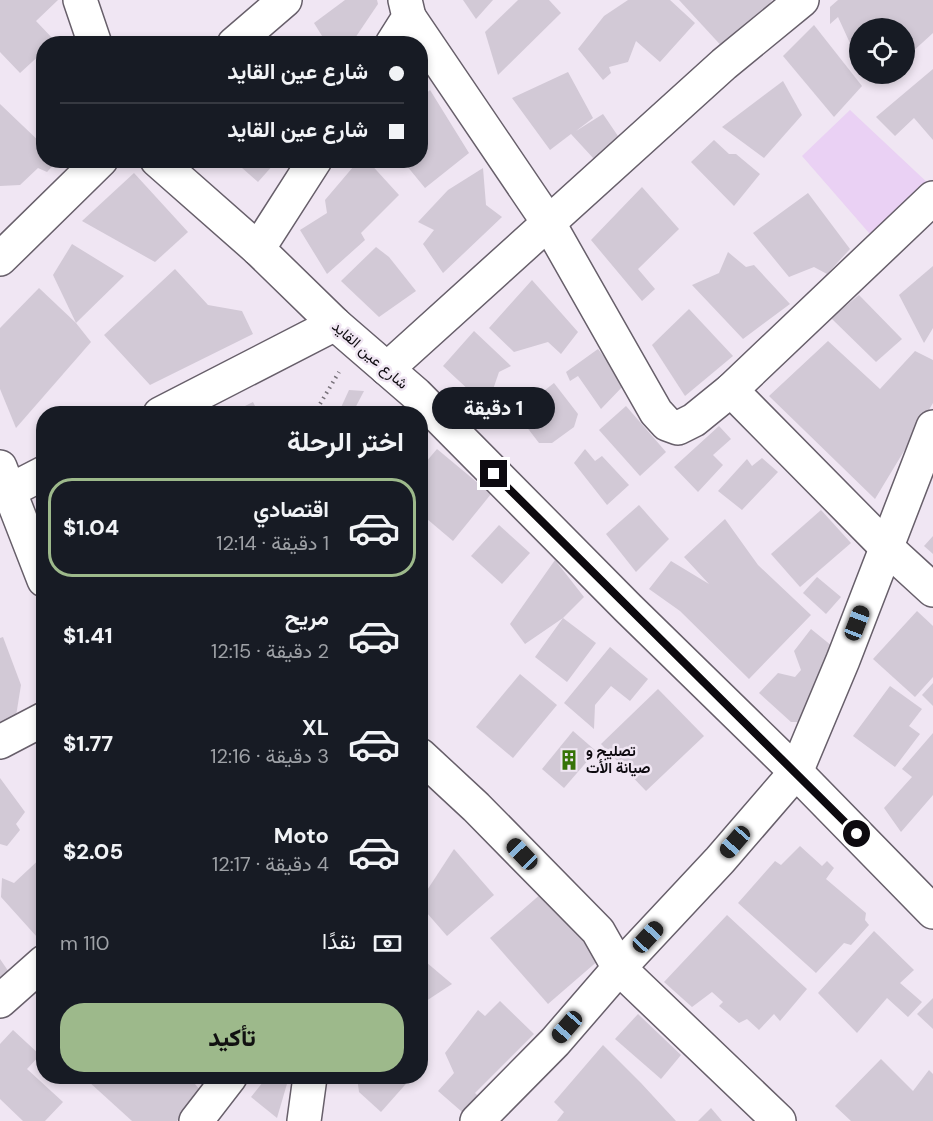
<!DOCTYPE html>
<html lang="ar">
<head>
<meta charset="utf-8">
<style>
	body { margin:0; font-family:"DM Sans",Vazirmatn,sans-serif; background:#242831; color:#f1f3f6; direction:rtl; height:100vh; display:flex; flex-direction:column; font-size:22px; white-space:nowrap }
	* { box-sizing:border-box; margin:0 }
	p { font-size:20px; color:#9ea1a6 }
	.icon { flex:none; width:33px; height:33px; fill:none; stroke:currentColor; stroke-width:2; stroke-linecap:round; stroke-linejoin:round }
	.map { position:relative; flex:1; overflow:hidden; direction:ltr }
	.details { position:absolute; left:36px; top:406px; width:392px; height:678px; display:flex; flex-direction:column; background:#171b24; border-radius:24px; box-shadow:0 3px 9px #0003; direction:rtl }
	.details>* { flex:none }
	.hud { position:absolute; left:36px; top:36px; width:392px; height:132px; border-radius:24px; box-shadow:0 3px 9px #0003; direction:rtl; display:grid; align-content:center; height:132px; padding:0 24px; background:#171b24 }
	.buttons { position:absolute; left:849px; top:18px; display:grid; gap:12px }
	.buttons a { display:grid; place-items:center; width:66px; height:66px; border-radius:50%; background:#171b24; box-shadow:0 3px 9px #0003; font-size:30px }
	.end { position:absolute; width:27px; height:27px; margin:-14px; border:8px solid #0d0a0f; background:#fff; box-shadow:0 0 0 3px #fff }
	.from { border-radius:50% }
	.bubble { position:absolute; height:42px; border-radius:21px; background:#171b24; box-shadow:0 3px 9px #0003; font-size:20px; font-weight:800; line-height:42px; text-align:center; direction:rtl }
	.car { position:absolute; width:18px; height:36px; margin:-18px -9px; border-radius:8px; box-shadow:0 0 4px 2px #0007; background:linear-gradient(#222 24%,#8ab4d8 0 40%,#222 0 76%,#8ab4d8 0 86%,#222 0) }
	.hud b { display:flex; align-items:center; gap:21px; height:57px; font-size:22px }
	.hud b+b { border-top:2px solid #363941 }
	.hud i { width:15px; height:15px; background:#f1f3f6 }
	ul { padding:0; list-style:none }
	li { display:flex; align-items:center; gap:18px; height:99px; margin:0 12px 9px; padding:0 12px; border:3px solid transparent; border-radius:24px }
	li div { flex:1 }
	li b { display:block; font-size:22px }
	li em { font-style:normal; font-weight:800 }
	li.active { border-color:#9db98b }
	li>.icon { width:54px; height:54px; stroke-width:1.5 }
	h2 { padding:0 24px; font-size:27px; line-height:72px }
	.pay { display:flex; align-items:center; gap:15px; height:66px; padding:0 24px; font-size:22px }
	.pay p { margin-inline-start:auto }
	.primary-button { display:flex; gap:12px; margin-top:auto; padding:12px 24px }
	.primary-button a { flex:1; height:69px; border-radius:24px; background:#9db98b; color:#111; font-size:24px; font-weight:800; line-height:69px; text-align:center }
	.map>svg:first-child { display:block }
	.green { fill:#ead1f4 }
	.building { fill:#d2c9d6 }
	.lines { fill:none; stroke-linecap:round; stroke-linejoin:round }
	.minor-casing { stroke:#675f6a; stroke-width:36 }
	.path { stroke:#78727a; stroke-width:4; stroke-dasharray:1.5 4.5; stroke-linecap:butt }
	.minor { stroke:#fff; stroke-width:33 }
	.route { stroke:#0d0a0f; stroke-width:8 }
	.labels { text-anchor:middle; stroke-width:5; stroke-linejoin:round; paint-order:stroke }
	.street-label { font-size:15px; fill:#0d0a0f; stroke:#f0e6f3 }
	.poi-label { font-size:15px; font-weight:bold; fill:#0d0a0f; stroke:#f0e6f3; text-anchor:start }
</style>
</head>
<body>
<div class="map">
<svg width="933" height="1121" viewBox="0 0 933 1121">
	<rect width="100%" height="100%" fill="#f0e6f3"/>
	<!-- green -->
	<polygon class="green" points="850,110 931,186 876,241 802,156"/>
	<!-- building -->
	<g class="building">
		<polygon points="0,0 58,0 36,21 55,41 52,44 44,44 44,51 20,73 0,52"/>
		<polygon points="345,0 377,0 378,4 351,44 327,44 314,23"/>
		<polygon points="463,0 493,0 476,19"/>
		<polygon points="518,0 549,0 561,13 498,75 485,32"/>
		<polygon points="628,0 670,0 695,23 660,62 636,41 628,62 609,67 611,73 603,80 578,49 604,16"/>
		<polygon points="679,0 772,0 757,22 727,52"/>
		<polygon points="838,0 933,0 933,33 911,53 904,44 904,28 860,28 860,65 838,17 830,24 830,7"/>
		<polygon points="814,25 862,86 834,117 783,56"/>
		<polygon points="933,69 933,140 914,118 895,136 876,117"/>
		<polygon points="568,72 593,118 576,131 603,114 620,139 594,159 571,134 550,150 512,98"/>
		<polygon points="783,81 802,115 764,158 722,127"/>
		<polygon points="430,90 469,153 425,188 402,160 420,160 420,99"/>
		<polygon points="0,104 44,146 44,160 58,160 47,172 38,168 20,185 0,186"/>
		<polygon points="714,140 729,154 736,154 760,174 734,206 691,162"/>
		<polygon points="233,160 272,160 274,164 258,182"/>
		<polygon points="359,160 367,160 399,195 361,233 365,240 327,274 300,230 327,213 325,200"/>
		<polygon points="483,168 486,205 502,217 443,273 423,244 434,230 418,222 448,190"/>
		<polygon points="134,173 188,232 155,262 82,221"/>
		<polygon points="642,187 679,229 638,269 655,289 642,301 591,240"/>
		<polygon points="808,193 850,249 827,274 814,267 789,277 753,233"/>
		<polygon points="72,244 124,276 76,323 53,275"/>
		<polygon points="376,247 389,257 416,291 379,317 341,281"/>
		<polygon points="728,252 746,267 754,265 790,304 743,339 692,285 719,273"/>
		<polygon points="933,266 933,328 924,343 899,295"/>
		<polygon points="175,269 208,305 242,311 253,334 150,385 104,335"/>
		<polygon points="532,280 578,332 561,354 548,342 514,352 489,328"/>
		<polygon points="39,288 76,323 91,342 16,428 0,389 0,328"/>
		<polygon points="859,295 902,339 876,362 831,318"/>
		<polygon points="689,309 733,356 685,396 652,345"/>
		<polygon points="474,331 511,366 499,372 487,407 443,366"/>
		<polygon points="828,341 880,389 915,351 933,360 933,403 875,499 769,396"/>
		<polygon points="598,349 625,384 601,409 578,376 570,381 566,372"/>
		<polygon points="554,383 578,414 574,427 552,443 539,443 516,413"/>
		<polygon points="349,390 364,391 352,414 338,414"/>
		<polygon points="253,402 259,414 229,414"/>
		<polygon points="626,406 666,452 640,476 599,430"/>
		<polygon points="719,426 731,439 713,455 723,465 698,492 674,467"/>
		<polygon points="437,449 491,494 453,541 420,513 420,469"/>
		<polygon points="585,449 595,461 602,456 629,485 607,505 574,463"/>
		<polygon points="762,458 778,472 742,510 718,491 747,459 752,466"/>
		<polygon points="639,505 669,539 636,572 606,534"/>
		<polygon points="821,510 851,543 800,587 771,554"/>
		<polygon points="725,519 758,565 811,615 749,679 680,611 649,589 671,561 709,584 684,557"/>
		<polygon points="499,525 530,553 502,584 471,556"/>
		<polygon points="933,536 933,554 924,546"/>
		<polygon points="555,560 584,597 563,618 596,643 567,682 535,657 563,618 525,644 510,624"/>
		<polygon points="817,577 841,597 826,614 803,593"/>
		<polygon points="917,611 933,626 933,677 915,697 873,659"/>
		<polygon points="811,629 832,646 807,722 791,722 759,693 778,673 795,677 801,670 794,651"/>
		<polygon points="3,637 21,685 16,716 0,722 0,638"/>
		<polygon points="610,647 648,679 630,701 611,686 595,705 594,729 564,703"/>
		<polygon points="520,674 557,705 513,758 476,727"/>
		<polygon points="933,683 933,706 922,695"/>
		<polygon points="890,686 922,709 909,726 920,734 895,767 853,736"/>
		<polygon points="658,689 704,736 646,791 601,744"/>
		<polygon points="573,731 596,751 564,788 542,769"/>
		<polygon points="933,733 933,795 901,832 884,808 912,777 902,769"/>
		<polygon points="0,778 25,812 16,824 20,830 7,846 0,844"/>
		<polygon points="800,846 822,866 827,861 834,868 826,879 866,913 865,920 869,925 851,945 844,943 816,973 738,903 775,861 781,865"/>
		<polygon points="454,849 494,895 447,936 420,905 420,901"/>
		<polygon points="44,855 44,935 37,937 1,897 2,878 14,883"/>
		<polygon points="542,893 600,959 548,1004 490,938"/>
		<polygon points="727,915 807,989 780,1021 774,1014 759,1030 747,1019 739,1023 719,1006 723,1002 712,992 692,1007 664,982"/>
		<polygon points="874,931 914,970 900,983 922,1002 908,1017 887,998 857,1033 818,993"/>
		<polygon points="420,957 452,984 420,1005"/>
		<polygon points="0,959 13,978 0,984"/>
		<polygon points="933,998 933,1029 917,1014"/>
		<polygon points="500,1001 534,1034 475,1093 484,1102 469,1118 438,1091 454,1073 445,1053 478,1010 485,1016"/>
		<polygon points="638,1014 681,1055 661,1079 615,1039"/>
		<polygon points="13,1030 40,1055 27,1069 63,1102 45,1121 23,1121 0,1099 0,1044"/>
		<polygon points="603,1045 641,1083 676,1121 557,1121 564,1112 554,1102"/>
		<polygon points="881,1059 913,1091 929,1070 933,1074 933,1121 851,1121 835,1106"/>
		<polygon points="92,1077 189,1077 201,1091 177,1121 132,1121 88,1081"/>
		<polygon points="267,1077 289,1077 277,1118 251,1097"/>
		<polygon points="357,1077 412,1077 381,1112 359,1092"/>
		<polygon points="711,1108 722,1121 698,1121"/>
	</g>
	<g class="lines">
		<!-- minor casing -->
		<g class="minor-casing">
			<g id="minor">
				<polyline points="80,0 95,44"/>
				<polyline points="409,17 548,222 656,412 667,424 678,428 694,420 731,390 933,198"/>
				<polyline points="234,44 285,0"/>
				<polyline points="392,44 409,17 405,0"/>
				<polyline points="157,160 258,249 335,324 416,394 628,608 796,772 933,912"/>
				<polyline points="258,249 315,160"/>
				<polyline points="0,259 101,160"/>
				<polyline points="387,369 724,64 802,0"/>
				<polyline points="731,390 886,547 933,590"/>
				<polyline points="160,414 335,324"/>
				<polyline points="0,467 44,580"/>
				<polyline points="9,491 44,473"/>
				<polyline points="0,742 44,719"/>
				<polyline points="420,755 476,807 598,931 619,968 779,1121"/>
				<polyline points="0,1001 44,962"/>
				<polyline points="196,1121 230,1077"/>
				<polyline points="304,1121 310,1077"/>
				<polyline points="477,1121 555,1042 619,968 720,860 796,772 843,660 933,427"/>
			</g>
		</g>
		<!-- path -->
		<polyline class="path" points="314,414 339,372"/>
		<!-- minor -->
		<use href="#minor" class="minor"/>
	</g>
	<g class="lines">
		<!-- route -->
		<polyline class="route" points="494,474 857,834"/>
	</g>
	<!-- icons -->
	<defs>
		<g id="building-bare" transform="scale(1.62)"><path d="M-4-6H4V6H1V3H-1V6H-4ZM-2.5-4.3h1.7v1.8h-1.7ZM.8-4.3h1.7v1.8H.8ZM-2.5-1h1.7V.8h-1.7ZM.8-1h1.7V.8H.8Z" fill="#367308" stroke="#f0e6f3" stroke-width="2.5" paint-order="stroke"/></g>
	</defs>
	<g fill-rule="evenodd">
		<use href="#building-bare" x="569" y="760"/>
	</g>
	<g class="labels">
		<!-- street labels -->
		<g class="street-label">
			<text transform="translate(370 355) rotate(41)" y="5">شارع عين القايد</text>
		</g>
		<!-- poi labels -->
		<g class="poi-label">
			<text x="586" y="756">تصليح و<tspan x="586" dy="17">صيانة الأت</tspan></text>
		</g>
	</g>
</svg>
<div class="buttons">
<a><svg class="icon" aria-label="locate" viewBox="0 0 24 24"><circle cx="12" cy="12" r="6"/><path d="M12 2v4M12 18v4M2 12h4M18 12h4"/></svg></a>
</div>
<i class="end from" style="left:857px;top:834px"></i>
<i class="end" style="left:494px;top:474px"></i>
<div class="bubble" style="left:432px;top:387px;width:123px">1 دقيقة</div>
<i class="car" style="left:857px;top:623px;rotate:21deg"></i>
<i class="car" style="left:735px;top:842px;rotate:221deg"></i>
<i class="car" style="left:522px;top:854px;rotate:316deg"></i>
<i class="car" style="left:648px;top:937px;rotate:43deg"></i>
<i class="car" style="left:567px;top:1027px;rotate:221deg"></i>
<div class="hud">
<b><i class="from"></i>شارع عين القايد</b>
<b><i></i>شارع عين القايد</b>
</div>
<section class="details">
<h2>اختر الرحلة</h2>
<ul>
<li class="active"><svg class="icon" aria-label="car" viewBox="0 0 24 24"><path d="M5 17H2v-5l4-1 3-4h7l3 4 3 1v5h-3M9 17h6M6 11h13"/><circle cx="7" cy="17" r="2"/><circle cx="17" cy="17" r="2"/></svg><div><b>اقتصادي</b><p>1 دقيقة · 12:14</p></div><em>$1.04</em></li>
<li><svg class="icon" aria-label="car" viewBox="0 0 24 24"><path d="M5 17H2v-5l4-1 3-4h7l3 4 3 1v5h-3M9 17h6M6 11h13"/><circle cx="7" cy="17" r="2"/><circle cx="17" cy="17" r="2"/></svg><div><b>مريح</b><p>2 دقيقة · 12:15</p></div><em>$1.41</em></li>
<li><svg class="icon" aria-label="car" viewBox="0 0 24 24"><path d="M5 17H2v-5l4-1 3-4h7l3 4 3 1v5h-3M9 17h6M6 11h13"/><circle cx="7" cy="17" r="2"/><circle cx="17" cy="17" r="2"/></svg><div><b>XL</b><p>3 دقيقة · 12:16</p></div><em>$1.77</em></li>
<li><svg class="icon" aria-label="car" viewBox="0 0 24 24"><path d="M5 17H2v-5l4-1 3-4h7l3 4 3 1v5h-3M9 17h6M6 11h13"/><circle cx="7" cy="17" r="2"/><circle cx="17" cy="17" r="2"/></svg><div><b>Moto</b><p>4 دقيقة · 12:17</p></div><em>$2.05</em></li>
</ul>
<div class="pay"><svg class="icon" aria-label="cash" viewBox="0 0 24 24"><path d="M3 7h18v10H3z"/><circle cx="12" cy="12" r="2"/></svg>نقدًا<p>110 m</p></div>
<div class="primary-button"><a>تأكيد</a></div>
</section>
</div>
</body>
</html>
